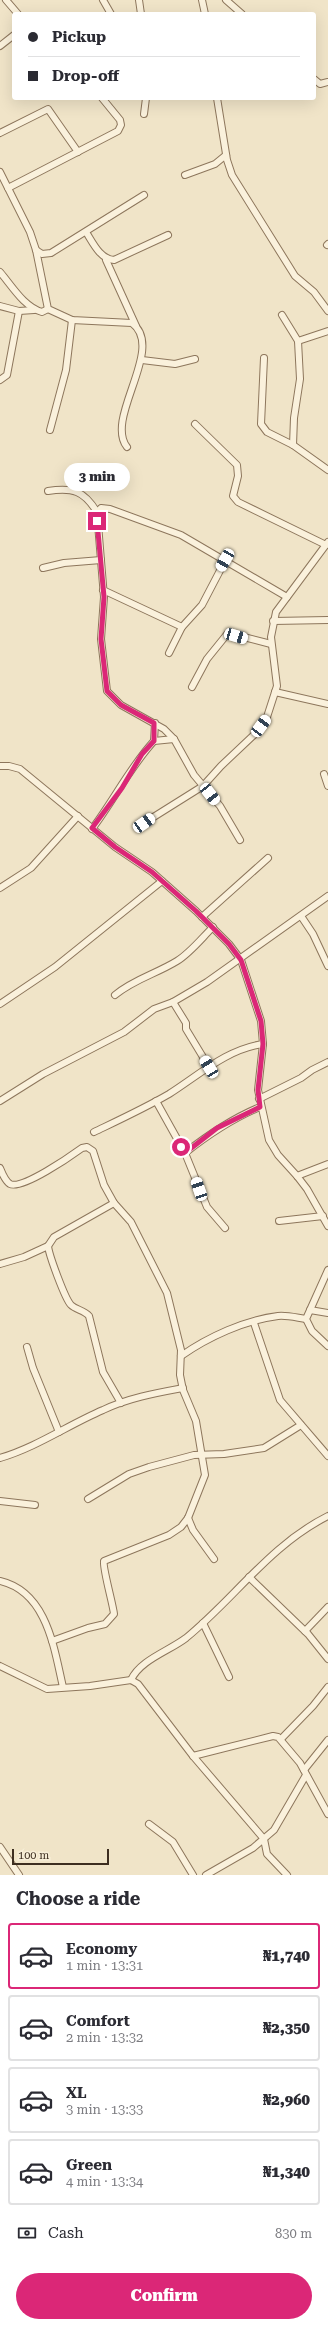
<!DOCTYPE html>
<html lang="en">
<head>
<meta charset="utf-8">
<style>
	body { margin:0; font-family:"Roboto Serif",serif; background:#f7f7f7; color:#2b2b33; height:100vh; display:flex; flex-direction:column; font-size:15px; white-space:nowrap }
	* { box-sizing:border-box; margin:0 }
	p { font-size:13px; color:#7c7c81 }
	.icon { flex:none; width:22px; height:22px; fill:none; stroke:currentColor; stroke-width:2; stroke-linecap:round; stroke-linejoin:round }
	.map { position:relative; height:1875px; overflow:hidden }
	.details { display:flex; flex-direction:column; background:#fff; flex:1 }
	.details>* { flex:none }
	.banner { position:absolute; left:12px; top:12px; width:304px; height:88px; border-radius:4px; box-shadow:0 4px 16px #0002; display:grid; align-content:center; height:88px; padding:0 16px; background:#fff }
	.scale { position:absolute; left:12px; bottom:10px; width:97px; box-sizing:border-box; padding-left:4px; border:2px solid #3d2e20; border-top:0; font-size:11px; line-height:14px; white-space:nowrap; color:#3d2e20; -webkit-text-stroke:3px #f7eed8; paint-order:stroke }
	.end { position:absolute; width:18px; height:18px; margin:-9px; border:5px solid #db2777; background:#fff; box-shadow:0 0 0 2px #fff }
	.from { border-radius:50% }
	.bubble { position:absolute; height:28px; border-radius:14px; background:#fff; box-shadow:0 4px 16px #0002; font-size:13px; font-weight:800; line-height:28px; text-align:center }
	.car { position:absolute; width:12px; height:24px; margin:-12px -6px; border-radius:5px; box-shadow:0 0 3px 1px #0007; background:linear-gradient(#fff 24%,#345 0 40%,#fff 0 76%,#345 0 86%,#fff 0) }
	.banner b { display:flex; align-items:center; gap:14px; height:38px; font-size:15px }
	.banner b+b { border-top:1px solid #e1e1e2 }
	.banner i { width:10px; height:10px; background:#2b2b33 }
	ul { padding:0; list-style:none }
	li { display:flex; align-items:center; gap:12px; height:66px; margin:0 8px 6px; padding:0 8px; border:2px solid #e1e1e2; border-radius:4px }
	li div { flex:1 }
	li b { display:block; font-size:15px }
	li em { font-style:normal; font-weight:800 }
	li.selected { border-color:#db2777 }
	li>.icon { width:36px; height:36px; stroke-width:1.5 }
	h2 { padding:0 16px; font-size:18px; line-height:48px }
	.pay { display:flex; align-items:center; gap:10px; height:44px; padding:0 16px; font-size:15px }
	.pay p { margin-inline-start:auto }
	.cta { display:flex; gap:8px; margin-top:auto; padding:8px 16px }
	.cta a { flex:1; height:46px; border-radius:24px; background:#db2777; color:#fff; font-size:16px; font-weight:800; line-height:46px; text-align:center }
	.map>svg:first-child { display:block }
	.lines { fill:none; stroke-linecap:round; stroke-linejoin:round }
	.minor-casing { stroke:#8d765c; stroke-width:8 }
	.minor { stroke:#faf1dc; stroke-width:6 }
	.route { stroke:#db2777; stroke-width:5 }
</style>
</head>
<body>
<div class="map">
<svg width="328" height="1875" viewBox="0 0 328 1875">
	<rect width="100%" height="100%" fill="#f0e4c8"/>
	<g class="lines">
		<!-- minor casing -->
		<g class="minor-casing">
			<g id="minor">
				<polyline points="6,0 18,14"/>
				<polyline points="103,0 111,14"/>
				<polyline points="139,0 141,14"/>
				<polyline points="202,0 205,14"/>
				<polyline points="226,0 242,14"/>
				<polyline points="0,46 14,35"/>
				<polyline points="314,79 320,84 328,82"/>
				<polyline points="217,98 227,160 232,175 295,276 314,292 328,311"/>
				<polyline points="144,114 146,98"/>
				<polyline points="0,133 48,109 78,152"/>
				<path d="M0,172L30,232L36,250L48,309L72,320L132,323C166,348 104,418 127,447"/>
				<polyline points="185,175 215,164 226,155"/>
				<polyline points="8,188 118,131 121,125 120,120 102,98"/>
				<path d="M86,232C93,243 100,259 114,260L168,235"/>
				<polyline points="327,245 328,244"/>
				<polyline points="36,250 42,254 51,253 144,195"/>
				<polyline points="106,260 136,326"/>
				<path d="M0,272C12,286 24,307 42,312L48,309"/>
				<polyline points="0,306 19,311 34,310"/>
				<polyline points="282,315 298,341 300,379 294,418 293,445"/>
				<polyline points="298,341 328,331"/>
				<polyline points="264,358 261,424 267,432 293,445 328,470"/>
				<polyline points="142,360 175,364 195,359"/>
				<polyline points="0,380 7,375 19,311"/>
				<polyline points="195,424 237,465 238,476 233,496 238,502 326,545"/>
				<polyline points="50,430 66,370 72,320"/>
				<path d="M48,491C73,487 84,491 97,512"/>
				<polyline points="43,568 64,563 101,560"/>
				<polyline points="103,590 182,627"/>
				<polyline points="273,621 328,620"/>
				<polyline points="169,653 182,627 202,605 225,561"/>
				<polyline points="192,687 207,659 228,633 271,644"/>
				<polyline points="275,692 328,704"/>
				<polyline points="154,741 174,739"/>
				<polyline points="0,766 9,766 20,769 115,847 152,872 196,911 229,944 241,960 261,1021 263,1044 258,1090 269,1140 278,1155 297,1176 307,1189 328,1226"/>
				<polyline points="324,774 328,786"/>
				<polyline points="144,823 203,786 221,766 256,733 266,720 277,686 271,637 276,612 328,542"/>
				<path d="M92,829C114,800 130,767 154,741L155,723"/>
				<polyline points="240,840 220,806 194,775 174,739 164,729 121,705 107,691 101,639 104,597 97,512 101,508 110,509 181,535 287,597"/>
				<polyline points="0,888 31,868 78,816"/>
				<polyline points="301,916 313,934 328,966"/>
				<polyline points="202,917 268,858"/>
				<path d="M115,995C134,979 156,974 177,961C190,953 201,939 213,927"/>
				<polyline points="173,1002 186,1023 186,1029 209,1067"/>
				<polyline points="0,1004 55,967 162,881"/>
				<polyline points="259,1099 301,1078 312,1070 328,1062"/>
				<polyline points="0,1101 43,1074 124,1032 154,1009 173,1002 207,982 328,896"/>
				<polyline points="156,1101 185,1153 207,1207 225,1228"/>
				<path d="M94,1132C119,1120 145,1108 169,1094C199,1075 227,1049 263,1044"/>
				<path d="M185,1153C209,1134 231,1119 260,1107"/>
				<path d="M0,1168C2,1173 5,1181 10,1184C22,1190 71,1156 82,1148L87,1147L93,1151L104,1185L114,1203L131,1222L167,1293L181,1350L180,1375L183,1390L196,1421L205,1475L188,1518L181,1527L169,1535L104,1561C102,1566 113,1604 114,1614L105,1624L88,1628L52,1641"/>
				<polyline points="297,1176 328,1164"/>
				<path d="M114,1203L54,1237L48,1246C49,1255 65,1299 71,1305C76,1310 84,1310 89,1316L103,1372L121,1403"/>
				<polyline points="279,1221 323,1216"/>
				<polyline points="0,1264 24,1257 48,1246"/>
				<polyline points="328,1270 306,1319 312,1331 328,1346"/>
				<polyline points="310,1310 328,1313"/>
				<polyline points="254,1323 280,1400 328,1456"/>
				<polyline points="27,1347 33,1368 59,1432"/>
				<path d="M181,1356C208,1337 245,1320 278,1316C287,1315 298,1318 306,1319"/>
				<path d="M0,1458C37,1447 68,1425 103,1410C128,1398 156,1393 183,1388"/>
				<polyline points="88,1499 129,1474 149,1467 194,1455 224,1454 264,1448 301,1425"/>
				<polyline points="0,1501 35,1505"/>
				<polyline points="188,1518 193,1530 214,1559"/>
				<polyline points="249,1577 308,1634 328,1659"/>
				<path d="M0,1581C47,1592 54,1648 63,1687"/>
				<polyline points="203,1623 229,1677"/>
				<polyline points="305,1631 328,1607"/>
				<polyline points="0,1666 47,1689 90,1686 131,1680 138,1684 193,1756 264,1839 267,1854 287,1875"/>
				<path d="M131,1680C140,1660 169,1651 186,1638C235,1598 270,1545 328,1516"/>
				<polyline points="281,1739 313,1706 328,1687"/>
				<polyline points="193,1756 273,1736 278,1737 300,1763 328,1814"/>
				<polyline points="304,1770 328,1740"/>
				<polyline points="149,1824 173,1842 193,1875"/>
				<polyline points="0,1847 19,1875"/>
				<polyline points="206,1875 253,1848 274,1830 306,1775"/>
			</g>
		</g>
		<!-- minor -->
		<use href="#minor" class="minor"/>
	</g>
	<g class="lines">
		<!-- route -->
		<polyline class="route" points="97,521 104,597 101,639 107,691 121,705 154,723 154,741 142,754 122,788 92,828 115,847 152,872 196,911 229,944 241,960 261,1021 263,1044 258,1090 260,1107 217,1128 185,1153 181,1147"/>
	</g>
</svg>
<div class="scale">100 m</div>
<i class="end from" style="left:181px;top:1147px"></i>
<i class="end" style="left:97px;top:521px"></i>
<div class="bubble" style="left:64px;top:463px;width:66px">3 min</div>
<i class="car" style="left:225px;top:560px;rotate:210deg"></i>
<i class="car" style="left:236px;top:636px;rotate:106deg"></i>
<i class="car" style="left:261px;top:726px;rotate:37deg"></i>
<i class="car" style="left:210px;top:794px;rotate:142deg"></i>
<i class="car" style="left:144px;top:823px;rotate:55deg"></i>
<i class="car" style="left:209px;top:1067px;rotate:329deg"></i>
<i class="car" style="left:199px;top:1189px;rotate:341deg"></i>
<div class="banner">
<b><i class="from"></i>Pickup</b>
<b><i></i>Drop-off</b>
</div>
</div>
<section class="details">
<h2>Choose a ride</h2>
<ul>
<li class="selected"><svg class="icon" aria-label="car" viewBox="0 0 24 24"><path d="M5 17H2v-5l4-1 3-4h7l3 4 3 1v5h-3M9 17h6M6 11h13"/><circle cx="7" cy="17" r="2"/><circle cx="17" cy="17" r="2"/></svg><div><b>Economy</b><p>1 min · 13:31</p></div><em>₦1,740</em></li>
<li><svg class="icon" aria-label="car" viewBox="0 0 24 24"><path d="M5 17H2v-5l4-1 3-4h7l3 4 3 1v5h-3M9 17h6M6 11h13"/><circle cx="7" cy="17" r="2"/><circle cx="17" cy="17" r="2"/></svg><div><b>Comfort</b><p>2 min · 13:32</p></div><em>₦2,350</em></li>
<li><svg class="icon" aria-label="car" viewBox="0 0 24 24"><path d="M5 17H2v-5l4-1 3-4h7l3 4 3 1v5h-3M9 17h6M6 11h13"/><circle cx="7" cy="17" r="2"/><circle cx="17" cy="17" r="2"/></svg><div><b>XL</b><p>3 min · 13:33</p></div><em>₦2,960</em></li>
<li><svg class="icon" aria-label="car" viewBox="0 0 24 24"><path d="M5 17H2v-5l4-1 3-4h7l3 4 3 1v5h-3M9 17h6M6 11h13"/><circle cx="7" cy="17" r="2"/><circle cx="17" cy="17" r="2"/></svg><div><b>Green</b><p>4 min · 13:34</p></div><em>₦1,340</em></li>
</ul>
<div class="pay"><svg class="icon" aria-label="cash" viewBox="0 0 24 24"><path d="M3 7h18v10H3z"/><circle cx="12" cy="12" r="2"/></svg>Cash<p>830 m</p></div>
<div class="cta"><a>Confirm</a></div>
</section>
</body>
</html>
